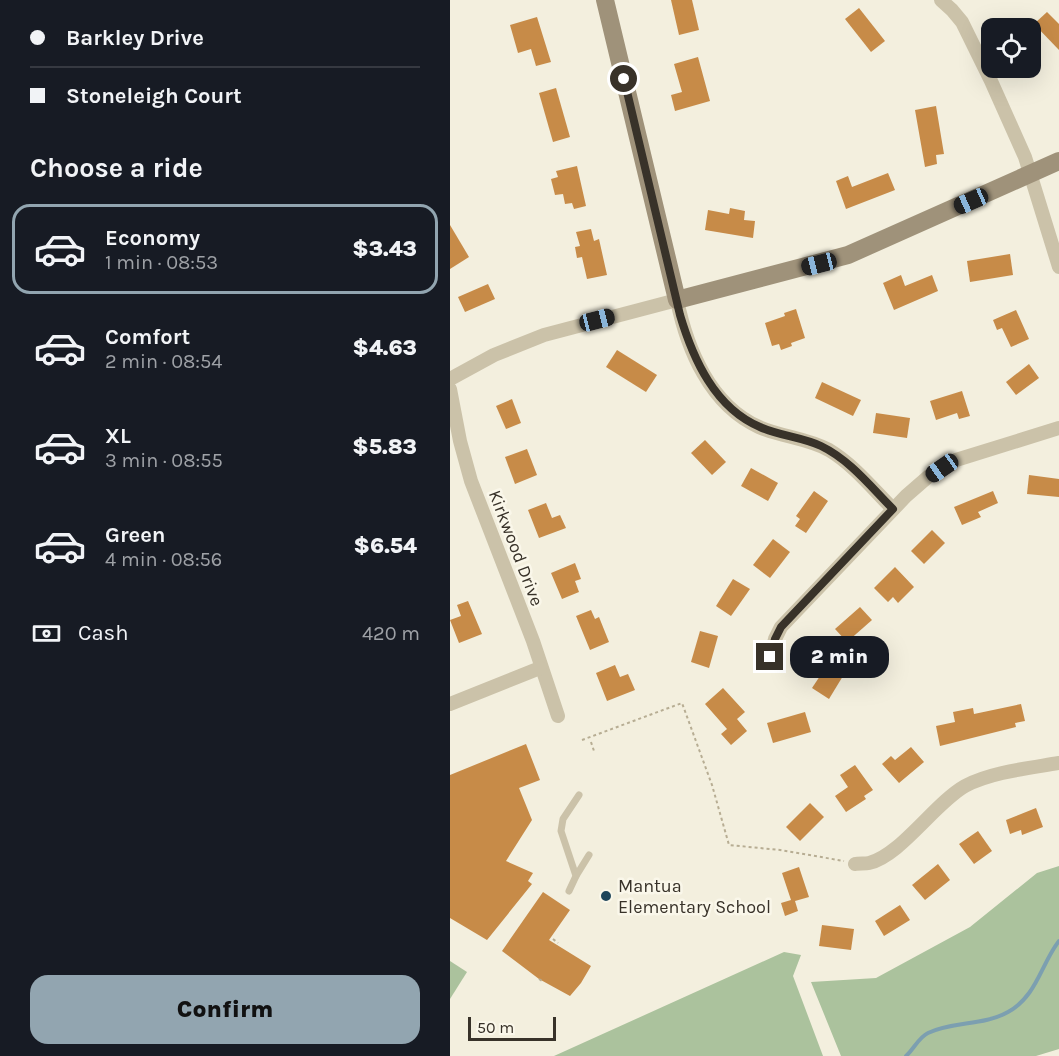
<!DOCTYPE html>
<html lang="en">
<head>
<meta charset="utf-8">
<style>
	body { margin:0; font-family:Karla,sans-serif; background:#242831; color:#f1f3f6; height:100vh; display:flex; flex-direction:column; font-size:22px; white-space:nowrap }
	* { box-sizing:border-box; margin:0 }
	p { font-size:20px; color:#9ea1a6 }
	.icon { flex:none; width:33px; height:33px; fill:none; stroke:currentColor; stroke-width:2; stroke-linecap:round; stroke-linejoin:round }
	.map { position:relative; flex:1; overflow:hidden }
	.sheet { display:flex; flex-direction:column; background:#171b24; width:450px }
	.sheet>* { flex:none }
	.guide { display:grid; align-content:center; height:132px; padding:0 30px; background:#171b24 }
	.fabs { position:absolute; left:531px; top:18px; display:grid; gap:12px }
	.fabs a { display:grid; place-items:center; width:60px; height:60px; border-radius:12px; background:#171b24; box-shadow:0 6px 24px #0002; font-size:30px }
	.scale { position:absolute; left:18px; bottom:15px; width:88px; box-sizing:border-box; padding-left:6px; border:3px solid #383229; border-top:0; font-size:16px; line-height:21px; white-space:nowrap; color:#383229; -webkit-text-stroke:4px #faf7ea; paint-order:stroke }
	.end { position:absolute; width:27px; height:27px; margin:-14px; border:8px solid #383229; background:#fff; box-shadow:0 0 0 3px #fff }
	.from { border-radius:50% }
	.bubble { position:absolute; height:42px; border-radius:18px; background:#171b24; box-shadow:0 6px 24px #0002; font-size:20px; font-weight:800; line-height:42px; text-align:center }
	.car { position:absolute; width:18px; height:36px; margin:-18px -9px; border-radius:8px; box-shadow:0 0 4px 2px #0007; background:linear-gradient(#222 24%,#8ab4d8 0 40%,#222 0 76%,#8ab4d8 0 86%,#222 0) }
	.guide b { display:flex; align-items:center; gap:21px; height:57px; font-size:22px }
	.guide b+b { border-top:2px solid #363941 }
	.guide i { width:15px; height:15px; background:#f1f3f6 }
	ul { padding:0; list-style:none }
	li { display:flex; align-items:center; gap:18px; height:90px; margin:0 12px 9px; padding:0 18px; border:3px solid transparent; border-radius:18px }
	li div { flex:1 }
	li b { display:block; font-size:22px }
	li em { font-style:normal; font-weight:800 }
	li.active { border-color:#92a5b0 }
	li>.icon { width:54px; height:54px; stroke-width:1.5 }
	h2 { padding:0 30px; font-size:27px; line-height:72px }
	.pay { display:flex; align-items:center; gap:15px; height:66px; padding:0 30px; font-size:22px }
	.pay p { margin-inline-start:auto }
	.cta { display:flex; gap:12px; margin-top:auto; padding:12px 30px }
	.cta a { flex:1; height:69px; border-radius:18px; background:#92a5b0; color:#111; font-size:24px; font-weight:800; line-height:69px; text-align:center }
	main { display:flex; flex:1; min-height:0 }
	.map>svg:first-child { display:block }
	.green { fill:#abc29d }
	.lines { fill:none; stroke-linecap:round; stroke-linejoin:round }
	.stream { stroke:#7c9fb0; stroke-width:4 }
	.building { fill:#c78b48 }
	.path { stroke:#b7ad93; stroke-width:2; stroke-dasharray:3 3; stroke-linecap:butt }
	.lane { stroke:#cbc2a9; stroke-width:7 }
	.street { stroke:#cbc2a9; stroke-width:14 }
	.secondary { stroke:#9f927a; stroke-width:18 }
	.route { stroke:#383229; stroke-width:8 }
	.poi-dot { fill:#1e455a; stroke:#faf7ea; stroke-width:2 }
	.labels { text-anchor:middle; stroke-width:5; stroke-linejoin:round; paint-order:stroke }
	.street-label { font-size:18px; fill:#383229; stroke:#faf7ea }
	.poi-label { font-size:18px; fill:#383229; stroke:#faf7ea; text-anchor:start }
</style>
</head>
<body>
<main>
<section class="sheet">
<div class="guide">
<b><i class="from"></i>Barkley Drive</b>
<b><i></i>Stoneleigh Court</b>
</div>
<h2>Choose a ride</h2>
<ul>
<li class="active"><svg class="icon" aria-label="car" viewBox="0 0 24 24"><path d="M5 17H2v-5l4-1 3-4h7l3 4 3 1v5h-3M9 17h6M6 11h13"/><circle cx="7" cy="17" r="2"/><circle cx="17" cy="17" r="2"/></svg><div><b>Economy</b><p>1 min · 08:53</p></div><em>$3.43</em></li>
<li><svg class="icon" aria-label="car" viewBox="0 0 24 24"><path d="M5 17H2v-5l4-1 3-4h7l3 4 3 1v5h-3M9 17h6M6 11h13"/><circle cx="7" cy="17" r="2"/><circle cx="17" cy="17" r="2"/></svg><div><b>Comfort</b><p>2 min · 08:54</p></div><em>$4.63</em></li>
<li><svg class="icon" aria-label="car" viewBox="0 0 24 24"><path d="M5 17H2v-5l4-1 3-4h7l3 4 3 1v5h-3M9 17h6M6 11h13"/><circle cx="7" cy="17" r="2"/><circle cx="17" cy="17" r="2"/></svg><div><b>XL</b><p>3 min · 08:55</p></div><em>$5.83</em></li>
<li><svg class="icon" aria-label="car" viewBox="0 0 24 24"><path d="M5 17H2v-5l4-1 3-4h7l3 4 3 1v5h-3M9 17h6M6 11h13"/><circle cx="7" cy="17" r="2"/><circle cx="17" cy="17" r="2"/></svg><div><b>Green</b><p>4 min · 08:56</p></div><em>$6.54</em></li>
</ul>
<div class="pay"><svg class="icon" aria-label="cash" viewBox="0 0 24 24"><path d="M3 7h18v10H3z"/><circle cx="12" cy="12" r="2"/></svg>Cash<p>420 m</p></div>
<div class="cta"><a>Confirm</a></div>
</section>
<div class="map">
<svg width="609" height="1056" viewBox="0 0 609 1056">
	<rect width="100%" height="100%" fill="#f3efde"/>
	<!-- green -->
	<g class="green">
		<polygon points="609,866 609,1049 586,1056 391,1056 361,982 426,978 520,927 587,873"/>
		<polygon points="334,952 351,955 343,976 373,1056 104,1056"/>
		<polygon points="0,961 17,972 0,999"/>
	</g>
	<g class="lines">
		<!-- stream -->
		<path class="stream" d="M456,1056C463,1050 469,1037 478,1033C504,1021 533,1026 558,1012C587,996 591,964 609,941"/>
	</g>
	<!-- building -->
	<g class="building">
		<polygon points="221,0 242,0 249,30 229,35"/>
		<polygon points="409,8 435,41 421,52 395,19"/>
		<polygon points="597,12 609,24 609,50 584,24"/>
		<polygon points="87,17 101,62 86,66 81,49 68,53 60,25"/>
		<polygon points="248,57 260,101 225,111 221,95 232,92 224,64"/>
		<polygon points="106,88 120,137 103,142 89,93"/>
		<polygon points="486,106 494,154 486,155 487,164 475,167 465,110"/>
		<polygon points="127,166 136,206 124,209 122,203 115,204 113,194 105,195 101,179 108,177 106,171"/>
		<polygon points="438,173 445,190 396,209 386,181 398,176 402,187"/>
		<polygon points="280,208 295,211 294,220 305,221 303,238 255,230 258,210 279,214"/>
		<polygon points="0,225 19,257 0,269"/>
		<polygon points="141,229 144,241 149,239 157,275 137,279 132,257 127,258 125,247 130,246 126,232"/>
		<polygon points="560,254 563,275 520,282 517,261"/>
		<polygon points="451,275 455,286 482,275 488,291 444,310 433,283"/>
		<polygon points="38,284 45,299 15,312 8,297"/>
		<polygon points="346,309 355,338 341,343 342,346 331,350 329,344 322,346 315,323 335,316 334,313"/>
		<polygon points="566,310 579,339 561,347 552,328 547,330 543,320"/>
		<polygon points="167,350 207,375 196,392 156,367"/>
		<polygon points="579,364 589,378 566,395 556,382"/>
		<polygon points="372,382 411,400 403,416 365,398"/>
		<polygon points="512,391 520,416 509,419 507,413 486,420 480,401"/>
		<polygon points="62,399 71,423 56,429 46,406"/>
		<polygon points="426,413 460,418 457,438 423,433"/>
		<polygon points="255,440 276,462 262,475 241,453"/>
		<polygon points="77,449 87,475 65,484 55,457"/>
		<polygon points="301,468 328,483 318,501 291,486"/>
		<polygon points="579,475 609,479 609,497 577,494"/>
		<polygon points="364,491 378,501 356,533 345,526 350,519 346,516"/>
		<polygon points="543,491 548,503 528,512 531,517 512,525 504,507"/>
		<polygon points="96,503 102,518 110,515 116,528 89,538 78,510"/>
		<polygon points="482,530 495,543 474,564 461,551"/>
		<polygon points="323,539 340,552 320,578 303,565"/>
		<polygon points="125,563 131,579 125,581 129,592 112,599 101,573"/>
		<polygon points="445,567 464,587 448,603 443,597 438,602 424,588"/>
		<polygon points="283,579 300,589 281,616 266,606"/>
		<polygon points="18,601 32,634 9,643 0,620 11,616 7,605"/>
		<polygon points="410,607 422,620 397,642 385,629"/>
		<polygon points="141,610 145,619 149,617 159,642 140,650 126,616"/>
		<polygon points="250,631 268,636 259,668 241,662"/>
		<polygon points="380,661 396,671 379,699 362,688"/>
		<polygon points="165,665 170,677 178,674 185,690 157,701 146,673"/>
		<polygon points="273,688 295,712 287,719 297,731 281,745 271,734 277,729 255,704"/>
		<polygon points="571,704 575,721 565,723 566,727 490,746 486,726 505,722 503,712 523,708 524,714"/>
		<polygon points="355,712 361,732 323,743 317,723"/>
		<polygon points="76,744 90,780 69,788 82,820 56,861 83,873 78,881 82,884 37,940 0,918 0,775"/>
		<polygon points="461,747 474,762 449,783 432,764 441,756 445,760"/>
		<polygon points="405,765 423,790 414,796 416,799 396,812 385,796 398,787 390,775"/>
		<polygon points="360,803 374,817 350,841 336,827"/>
		<polygon points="586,808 593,827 572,835 571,830 560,834 556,820"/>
		<polygon points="528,831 542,851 524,864 509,844"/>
		<polygon points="488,864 500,880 475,900 462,885"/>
		<polygon points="349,867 359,897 345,901 348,911 335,916 331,903 341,900 332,873"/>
		<polygon points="93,892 120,910 99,940 141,966 131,983 120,996 89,979 52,951"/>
		<polygon points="450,905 460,920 434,936 425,921"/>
		<polygon points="372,925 404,929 401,950 369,946"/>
	</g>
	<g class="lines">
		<!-- path -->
		<g class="path">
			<polyline points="132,740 232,703 262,785 279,845 330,850 394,861"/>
			<polyline points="141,742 144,751"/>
			<polyline points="103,939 108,943"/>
			<polyline points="89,979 94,982"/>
		</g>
		<!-- lane -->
		<g class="lane">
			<polyline points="126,876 139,855"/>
			<polyline points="119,891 126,876 111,831 113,819 129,795"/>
		</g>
		<!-- street -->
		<g class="street">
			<polyline points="491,0 502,10 512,22 541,81 575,157 609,267"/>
			<path d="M0,379L44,355L94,335L227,300C237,349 260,405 309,427C332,437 357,438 379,450C404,465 423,489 443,509"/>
			<polyline points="0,389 10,441 21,481 83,641 108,716"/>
			<polyline points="320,657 325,639 331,627 456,496 479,476 506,460 609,428"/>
			<polyline points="0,704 90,668"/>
			<path d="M405,864C409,863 415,864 419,863C450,856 485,803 515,786C541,772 580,768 609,763"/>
		</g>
		<!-- secondary -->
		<polyline class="secondary" points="155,0 227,300 398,255 609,161"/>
	</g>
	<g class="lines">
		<!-- route -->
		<path class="route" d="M174,79L230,315C243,359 265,408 310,427C330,436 352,437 371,446C400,460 421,487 443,509L331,627L325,639L320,657"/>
	</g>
	<!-- markers -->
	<circle class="poi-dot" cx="156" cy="896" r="6"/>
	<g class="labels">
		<!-- street labels -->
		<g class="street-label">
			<text transform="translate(66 548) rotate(69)" y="6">Kirkwood Drive</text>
		</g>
		<!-- poi labels -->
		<g class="poi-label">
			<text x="168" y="892">Mantua<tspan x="168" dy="21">Elementary School</tspan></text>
		</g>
	</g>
</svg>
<div class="fabs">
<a><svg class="icon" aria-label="locate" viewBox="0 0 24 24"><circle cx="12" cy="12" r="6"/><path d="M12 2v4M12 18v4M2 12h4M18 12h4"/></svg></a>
</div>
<div class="scale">50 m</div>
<i class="end from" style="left:174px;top:79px"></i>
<i class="end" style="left:320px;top:657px"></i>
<div class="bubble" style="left:340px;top:636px;width:99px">2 min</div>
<i class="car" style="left:521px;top:201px;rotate:246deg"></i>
<i class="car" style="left:369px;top:264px;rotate:256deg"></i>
<i class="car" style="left:147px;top:320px;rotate:76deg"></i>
<i class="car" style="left:492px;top:468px;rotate:235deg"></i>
</div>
</main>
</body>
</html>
